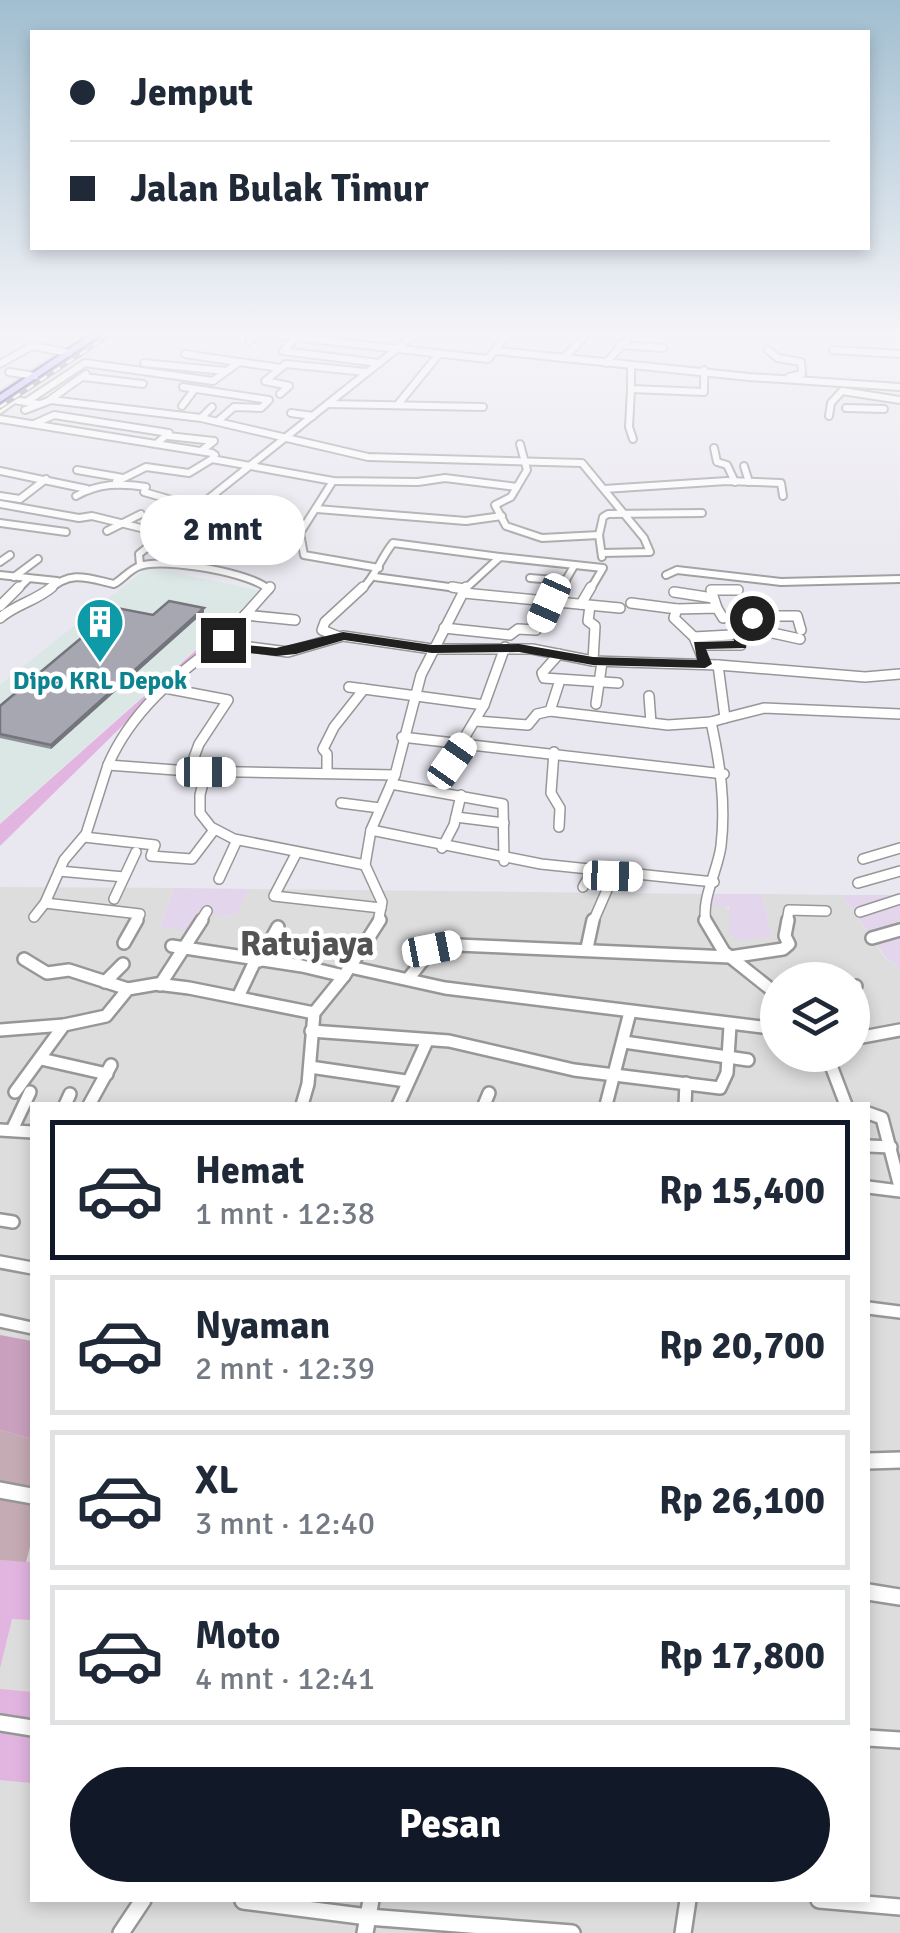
<!DOCTYPE html>
<html lang="id">
<head>
<meta charset="utf-8">
<style>
	body { margin:0; font-family:Signika,sans-serif; background:#f6f6f7; color:#1f2937; height:100vh; display:flex; flex-direction:column; font-size:38px; white-space:nowrap }
	* { box-sizing:border-box; margin:0 }
	p { font-size:32px; color:#747a83 }
	.icon { flex:none; width:55px; height:55px; fill:none; stroke:currentColor; stroke-width:2; stroke-linecap:round; stroke-linejoin:round }
	.map { position:relative; flex:1; overflow:hidden }
	.side { position:absolute; left:30px; top:1102px; width:840px; height:800px; display:flex; flex-direction:column; background:#fff; border-radius:0px; box-shadow:0 5px 15px #0003 }
	.side>* { flex:none }
	.hud { position:absolute; left:30px; top:30px; width:840px; height:220px; border-radius:0px; box-shadow:0 5px 15px #0003; display:grid; align-content:center; height:220px; padding:0 40px; background:#fff }
	.buttons { position:absolute; left:760px; top:962px; display:grid; gap:20px }
	.buttons a { display:grid; place-items:center; width:110px; height:110px; border-radius:50%; background:#fff; box-shadow:0 5px 15px #0003; font-size:50px }
	.end { position:absolute; width:45px; height:45px; margin:-22px; border:12px solid #202020; background:#fff; box-shadow:0 0 0 5px #fff }
	.from { border-radius:50% }
	.bubble { position:absolute; height:70px; border-radius:35px; background:#fff; box-shadow:0 5px 15px #0003; font-size:32px; font-weight:700; line-height:70px; text-align:center }
	.car { position:absolute; width:30px; height:60px; margin:-30px -15px; border-radius:12px; box-shadow:0 0 8px 2px #0007; background:linear-gradient(#fff 24%,#345 0 40%,#fff 0 76%,#345 0 86%,#fff 0) }
	.hud b { display:flex; align-items:center; gap:35px; height:95px; font-size:38px }
	.hud b+b { border-top:2px solid #e0e1e3 }
	.hud i { width:25px; height:25px; background:#1f2937 }
	ul { padding:18px 0 0; list-style:none }
	li { display:flex; align-items:center; gap:30px; height:140px; margin:0 20px 15px; padding:0 20px; border:5px solid #e0e1e3; border-radius:0px }
	li div { flex:1 }
	li b { display:block; font-size:38px }
	li em { font-style:normal; font-weight:700 }
	li.current { border-color:#111827 }
	li>.icon { width:90px; height:90px; stroke-width:1.5 }
	.primary-button { display:flex; gap:20px; margin-top:auto; padding:20px 40px }
	.primary-button a { flex:1; height:115px; border-radius:60px; background:#111827; color:#fff; font-size:40px; font-weight:700; line-height:115px; text-align:center }
	.map>svg:first-child { display:block }
	.residential { fill:#ddddde; fill-rule:evenodd }
	.industrial { fill:#dae7e4 }
	.farmland { fill:#e3d5eb }
	.grass { fill:#e2b4e0 }
	.forest { fill:#c9a1bf }
	.cemetery { fill:#c5abb3 }
	.lines { fill:none; stroke-linecap:round; stroke-linejoin:round }
	.stream { stroke:#d7cdad; stroke-width:2.5 }
	.minor-far3-casing { stroke:#979797; stroke-width:10 }
	.minor-far2-casing { stroke:#979797; stroke-width:12 }
	.minor-far1-casing { stroke:#979797; stroke-width:16 }
	.minor-casing { stroke:#979797; stroke-width:20 }
	.primary-casing { stroke:#2b1388; stroke-width:5 }
	.minor-far3 { stroke:#fff; stroke-width:6 }
	.minor-far2 { stroke:#fff; stroke-width:9 }
	.minor-far1 { stroke:#fff; stroke-width:11 }
	.minor { stroke:#fff; stroke-width:15 }
	.primary { fill:#b2abf0; fill-rule:evenodd }
	.rail-casing { stroke:#6e6e6e; stroke-width:5 }
	.rail { stroke:#fff; stroke-width:2.5; stroke-dasharray:8; stroke-linecap:butt }
	.wall { fill:#8f9098 }
	.shaded-wall { fill:#74757c }
	.building { fill:#a6a7b1; stroke:#74757c; stroke-width:2.5 }
	.route { fill:#202020 }
	.labels { text-anchor:middle; stroke-width:9; stroke-linejoin:round; paint-order:stroke }
	.far-culture-label { font-size:25px; font-weight:bold; fill:#0d838f; stroke:#fff }
	.quarter-label { font-size:35px; font-weight:bold; fill:#535353; stroke:#fff }
</style>
</head>
<body>
<div class="map">
<svg width="900" height="1933" viewBox="0 0 900 1933">
	<rect width="100%" height="100%" fill="#e9e7ef"/>
	<!-- residential -->
	<path class="residential" d="M0,887L174,888L160,926L200,914L235,916L249,889L705,894L772,936L762,894L842,895L885,958L900,967V1933H0ZM778,980H852V1055H778ZM32,1105H868V1900H32Z"/>
	<!-- industrial -->
	<polygon class="industrial" points="148,567 261,591 0,823 0,685"/>
	<!-- farmland -->
	<g class="farmland">
		<polygon points="174,888 249,889 235,916 200,914 189,931 160,927"/>
		<polygon points="705,894 762,894 772,936 741,941 729,933 729,907 706,905"/>
		<polygon points="842,895 900,895 900,967 886,958"/>
	</g>
	<!-- grass -->
	<g class="grass">
		<polygon points="231,619 0,846 0,824"/>
		<polygon points="0,1560 32,1562 32,1620 12,1619 0,1668"/>
		<polygon points="0,1689 32,1692 32,1783 0,1780"/>
	</g>
	<!-- forest -->
	<polygon class="forest" points="0,1335 32,1341 32,1439 0,1430"/>
	<!-- cemetery -->
	<polygon class="cemetery" points="0,1430 32,1439 32,1539 26,1562 0,1560"/>
	<g class="lines">
		<!-- stream -->
		<polyline class="stream" points="0,391 83,336"/>
		<!-- minor-far3 casing -->
		<g class="minor-far3-casing">
			<g id="minor-far3">
				<polyline points="283,336 488,359 506,336"/>
				<polyline points="295,338 283,351 379,363"/>
				<polyline points="249,341 254,336"/>
				<polyline points="619,345 663,348"/>
				<polyline points="768,350 778,358 801,362 802,374 789,377"/>
				<polyline points="833,350 900,354"/>
				<polyline points="497,351 749,377 900,387"/>
				<polyline points="185,354 238,362"/>
				<polyline points="564,358 585,336"/>
				<polyline points="144,363 225,371"/>
				<polyline points="606,363 630,336"/>
				<polyline points="0,364 32,346 69,353"/>
				<polyline points="631,365 631,389 704,392 704,370"/>
				<polyline points="9,372 35,376"/>
				<polyline points="83,377 143,384"/>
				<polyline points="183,387 269,400 261,408 234,407 218,421"/>
				<polyline points="631,389 629,427 633,439"/>
				<polyline points="280,394 289,386 265,381 286,364 366,372"/>
				<polyline points="51,399 86,374"/>
				<polyline points="399,403 439,354"/>
				<polyline points="39,404 26,402 85,363 213,381 239,362 281,368"/>
				<polyline points="329,404 483,407"/>
				<polyline points="182,406 194,390"/>
				<polyline points="846,408 884,409"/>
				<polyline points="0,410 14,400 26,402"/>
				<polyline points="25,410 51,400 201,418 368,457 582,463 644,538 650,552 602,553"/>
				<polyline points="291,413 313,416"/>
				<polyline points="829,416 831,403 842,391 900,400"/>
				<polyline points="201,418 212,407"/>
				<polyline points="0,419 212,453 215,455 212,459 333,481 418,482 445,478 517,487"/>
				<polyline points="34,424 54,415 169,433 156,444"/>
				<polyline points="168,436 214,441 201,451"/>
				<polyline points="520,444 527,470 511,497 495,505 506,526 542,538 599,535 602,557"/>
				<polyline points="714,448 717,462 727,465 735,482"/>
				<polyline points="744,466 749,482"/>
				<polyline points="77,470 123,478"/>
				<polyline points="0,471 87,489"/>
				<polyline points="333,481 300,533 304,555 379,568"/>
				<polyline points="116,482 146,467 189,473 212,459"/>
				<polyline points="604,489 727,481 781,483 783,496"/>
				<polyline points="0,496 20,499 46,479"/>
				<path d="M76,496C99,483 120,483 146,487L144,492L199,508"/>
				<polyline points="0,504 79,518 92,516 165,534"/>
				<polyline points="317,509 466,521 502,516"/>
				<polyline points="188,517 256,531 300,533"/>
				<polyline points="0,523 66,532"/>
				<polyline points="107,531 141,514"/>
				<polyline points="599,535 603,517 608,514 702,513"/>
				<polyline points="0,562 10,555"/>
				<polyline points="140,565 139,554 413,336"/>
				<polyline points="0,575 57,581"/>
				<polyline points="666,575 677,570 781,582 900,579"/>
				<polyline points="14,577 38,559"/>
				<polyline points="375,577 464,589"/>
				<polyline points="530,578 566,581"/>
				<polyline points="17,590 28,579"/>
				<path d="M49,590C71,570 87,578 114,584C123,579 130,569 140,566C165,557 256,574 269,590"/>
				<path d="M361,590C376,576 380,559 393,543L500,557"/>
				<polyline points="464,590 500,557 603,568 590,590"/>
				<polyline points="560,590 574,566"/>
			</g>
		</g>
		<!-- minor-far2 casing -->
		<g class="minor-far2-casing">
			<g id="minor-far2">
				<polyline points="270,587 220,643 288,652 343,636 432,649 532,649 593,661 718,665 865,677 900,674"/>
				<polyline points="452,587 464,589"/>
				<polyline points="674,592 713,598"/>
				<polyline points="464,593 620,608"/>
				<polyline points="631,603 677,609"/>
				<polyline points="552,604 562,587"/>
				<polyline points="581,604 591,587"/>
				<polyline points="0,606 19,587"/>
				<polyline points="590,606 588,621 595,626 593,661"/>
				<polyline points="717,608 711,590 738,590"/>
				<polyline points="245,615 295,620"/>
				<path d="M0,618C16,604 36,601 52,587"/>
				<polyline points="739,627 752,626 754,616 797,616 801,630"/>
				<polyline points="444,628 510,635 518,629 536,630 549,603"/>
				<polyline points="750,628 800,639"/>
				<polyline points="337,636 322,630 325,622 363,587"/>
				<polyline points="694,637 731,635"/>
				<path d="M220,643C174,676 131,712 108,765L189,771L395,775"/>
				<polyline points="698,645 741,645 739,627"/>
				<polyline points="559,654 542,673 544,678 618,683"/>
				<polyline points="705,664 694,637 674,618 677,609 717,608 723,618"/>
				<polyline points="349,687 484,705"/>
				<polyline points="165,688 228,700 199,744 189,771"/>
				<polyline points="649,696 651,723"/>
				<polyline points="596,704 602,662"/>
				<polyline points="550,711 560,680"/>
				<polyline points="725,718 764,708 900,714"/>
				<polyline points="476,721 528,725 537,714 550,711 668,725 711,722"/>
				<polyline points="402,737 724,774"/>
				<polyline points="554,752 551,793 560,808 559,827"/>
				<polyline points="206,771 200,795 200,813 211,827 234,839 365,865"/>
				<polyline points="327,773 327,754 323,749 334,727 364,689"/>
				<polyline points="440,778 484,705 505,647"/>
				<polyline points="391,784 503,804 504,861"/>
				<polyline points="341,803 380,808"/>
				<polyline points="456,817 504,823"/>
				<polyline points="371,830 541,864 714,882"/>
				<polyline points="84,837 155,845 151,856 192,859 214,830"/>
				<polyline points="442,848 454,825 461,795"/>
				<polyline points="297,852 274,896 381,908"/>
				<polyline points="863,859 900,848"/>
				<polyline points="59,871 124,877"/>
				<polyline points="219,879 237,840"/>
				<polyline points="858,883 900,871"/>
				<polyline points="583,887 591,873"/>
				<polyline points="114,899 136,852"/>
				<polyline points="45,903 140,914 136,922"/>
				<polyline points="860,912 900,899"/>
				<polyline points="34,917 45,903 64,860 86,834 108,765"/>
				<polyline points="200,922 207,911"/>
				<polyline points="378,922 382,902 365,865 371,830 395,775 421,675 466,587"/>
				<polyline points="593,922 613,876"/>
				<path d="M706,922C701,899 718,870 721,846C726,804 720,763 711,722L725,718L718,665"/>
				<polyline points="787,922 789,910 826,911"/>
			</g>
		</g>
		<!-- minor-far1 casing -->
		<g class="minor-far1-casing">
			<g id="minor-far1">
				<polyline points="705,920 724,952 778,995"/>
				<polyline points="872,938 900,930"/>
				<polyline points="124,943 137,920"/>
				<polyline points="172,946 302,966 344,976"/>
				<polyline points="587,948 593,920"/>
				<polyline points="24,959 47,973 69,970 128,989"/>
				<polyline points="259,961 278,927"/>
				<polyline points="350,967 445,988 778,1029"/>
				<polyline points="408,979 432,949 457,945 730,957 783,949 789,944 785,936 788,920"/>
				<polyline points="105,982 123,964"/>
				<polyline points="160,985 202,920"/>
				<polyline points="852,987 856,986"/>
				<polyline points="238,997 255,961"/>
				<polyline points="0,1030 64,1025 106,1016 128,989 157,984 189,988 314,1013"/>
				<polyline points="311,1031 449,1041 574,1070 720,1088 727,1073 730,1026"/>
				<polyline points="852,1039 900,1030"/>
				<polyline points="624,1042 748,1060"/>
				<polyline points="827,1055 846,1105"/>
				<polyline points="41,1059 107,1074"/>
				<polyline points="310,1067 406,1081"/>
				<polyline points="15,1092 64,1025"/>
				<polyline points="65,1105 70,1094"/>
				<polyline points="89,1105 111,1065"/>
				<polyline points="302,1105 308,1084 314,1013 344,976 380,920"/>
				<polyline points="398,1105 427,1041"/>
				<polyline points="484,1105 489,1093"/>
				<polyline points="606,1105 630,1012"/>
				<polyline points="685,1105 686,1083"/>
				<polyline points="868,1113 882,1118 900,1187"/>
				<polyline points="0,1130 32,1132"/>
				<polyline points="12,1130 30,1092"/>
				<polyline points="868,1146 891,1147"/>
				<polyline points="868,1187 900,1191"/>
				<polyline points="0,1220 13,1222"/>
				<polyline points="0,1262 32,1268"/>
				<polyline points="868,1308 900,1312"/>
				<polyline points="0,1321 32,1328"/>
			</g>
		</g>
		<!-- minor casing -->
		<g class="minor-casing">
			<g id="minor">
				<polyline points="868,1461 900,1460"/>
				<polyline points="0,1490 32,1496"/>
				<polyline points="868,1592 900,1597"/>
				<polyline points="0,1723 32,1728"/>
				<polyline points="868,1738 900,1740"/>
				<polyline points="819,1900 900,1907"/>
				<polyline points="243,1901 368,1917 572,1933"/>
				<polyline points="121,1933 143,1900"/>
				<polyline points="365,1933 371,1900"/>
				<polyline points="683,1933 688,1900"/>
			</g>
		</g>
		<!-- primary casing -->
		<g class="primary-casing">
			<polygon id="primary" points="89,336 99,336 0,402 0,395"/>
		</g>
		<!-- minor-far3 -->
		<use href="#minor-far3" class="minor-far3"/>
		<!-- minor-far2 -->
		<use href="#minor-far2" class="minor-far2"/>
		<!-- minor-far1 -->
		<use href="#minor-far1" class="minor-far1"/>
		<!-- minor -->
		<use href="#minor" class="minor"/>
		<!-- primary -->
		<use href="#primary" class="primary"/>
		<!-- rail casing -->
		<g class="rail-casing">
			<polyline id="rail" points="0,407 108,336"/>
		</g>
		<!-- rail -->
		<use href="#rail" class="rail"/>
	</g>
	<!-- wall -->
	<polygon class="wall" points="204,608 204,612 51,749 0,738 0,706 153,615"/>
	<!-- shaded-wall -->
	<polygon class="shaded-wall" points="204,608 204,612 51,749 51,745"/>
	<!-- building -->
	<polygon class="building" points="169,601 204,608 51,745 0,734 0,706 117,608 153,615"/>
	<!-- sky -->
	<linearGradient id="sky" x2="0" y2="1"><stop stop-color="#a1bed0"/><stop offset="0.55" stop-color="#f5f4f8"/><stop offset="1" stop-color="#f5f4f8" stop-opacity="0"/></linearGradient>
	<rect width="900" height="607" fill="url(#sky)"/>
	<!-- route -->
	<polygon class="route" points="752,614 758,618 758,626 745,631 746,648 706,649 712,664 705,668 593,665 519,652 432,653 344,640 296,654 276,656 232,651 213,643 223,637 235,644 276,648 343,632 432,645 519,644 593,657 697,660 694,642 734,641 732,628 746,623 746,618"/>
	<!-- icons -->
	<defs>
		<g id="building-pin" transform="scale(2.5)"><path d="M0 17L-7.5 6A9.5 9.5 0 1 1 7.5 6Z" fill="#0f9aa8" stroke="#fff"/><path d="M-4-6H4V6H1V3H-1V6H-4ZM-2.5-4.3h1.7v1.8h-1.7ZM.8-4.3h1.7v1.8H.8ZM-2.5-1h1.7V.8h-1.7ZM.8-1h1.7V.8H.8Z" fill="#fff"/></g>
	</defs>
	<g fill-rule="evenodd">
		<use href="#building-pin" x="100" y="622"/>
	</g>
	<g class="labels">
		<!-- far-culture labels -->
		<g class="far-culture-label">
			<text x="100" y="689">Dipo KRL Depok</text>
		</g>
		<!-- quarter labels -->
		<g class="quarter-label">
			<text x="307" y="955">Ratujaya</text>
		</g>
	</g>
</svg>
<div class="buttons">
<a><svg class="icon" aria-label="layers" viewBox="0 0 24 24"><path d="M12 4l9 5-9 5-9-5zM3 14l9 5 9-5"/></svg></a>
</div>
<i class="end from" style="left:752px;top:618px"></i>
<i class="end" style="left:223px;top:640px"></i>
<div class="bubble" style="left:140px;top:495px;width:165px">2 mnt</div>
<i class="car" style="left:549px;top:603px;rotate:204deg"></i>
<i class="car" style="left:452px;top:761px;rotate:35deg"></i>
<i class="car" style="left:206px;top:772px;rotate:90deg"></i>
<i class="car" style="left:613px;top:876px;rotate:92deg"></i>
<i class="car" style="left:432px;top:949px;rotate:79deg"></i>
<div class="hud">
<b><i class="from"></i>Jemput</b>
<b><i></i>Jalan Bulak Timur</b>
</div>
<section class="side">
<ul>
<li class="current"><svg class="icon" aria-label="car" viewBox="0 0 24 24"><path d="M5 17H2v-5l4-1 3-4h7l3 4 3 1v5h-3M9 17h6M6 11h13"/><circle cx="7" cy="17" r="2"/><circle cx="17" cy="17" r="2"/></svg><div><b>Hemat</b><p>1 mnt · 12:38</p></div><em>Rp 15,400</em></li>
<li><svg class="icon" aria-label="car" viewBox="0 0 24 24"><path d="M5 17H2v-5l4-1 3-4h7l3 4 3 1v5h-3M9 17h6M6 11h13"/><circle cx="7" cy="17" r="2"/><circle cx="17" cy="17" r="2"/></svg><div><b>Nyaman</b><p>2 mnt · 12:39</p></div><em>Rp 20,700</em></li>
<li><svg class="icon" aria-label="car" viewBox="0 0 24 24"><path d="M5 17H2v-5l4-1 3-4h7l3 4 3 1v5h-3M9 17h6M6 11h13"/><circle cx="7" cy="17" r="2"/><circle cx="17" cy="17" r="2"/></svg><div><b>XL</b><p>3 mnt · 12:40</p></div><em>Rp 26,100</em></li>
<li><svg class="icon" aria-label="car" viewBox="0 0 24 24"><path d="M5 17H2v-5l4-1 3-4h7l3 4 3 1v5h-3M9 17h6M6 11h13"/><circle cx="7" cy="17" r="2"/><circle cx="17" cy="17" r="2"/></svg><div><b>Moto</b><p>4 mnt · 12:41</p></div><em>Rp 17,800</em></li>
</ul>
<div class="primary-button"><a>Pesan</a></div>
</section>
</div>
</body>
</html>
